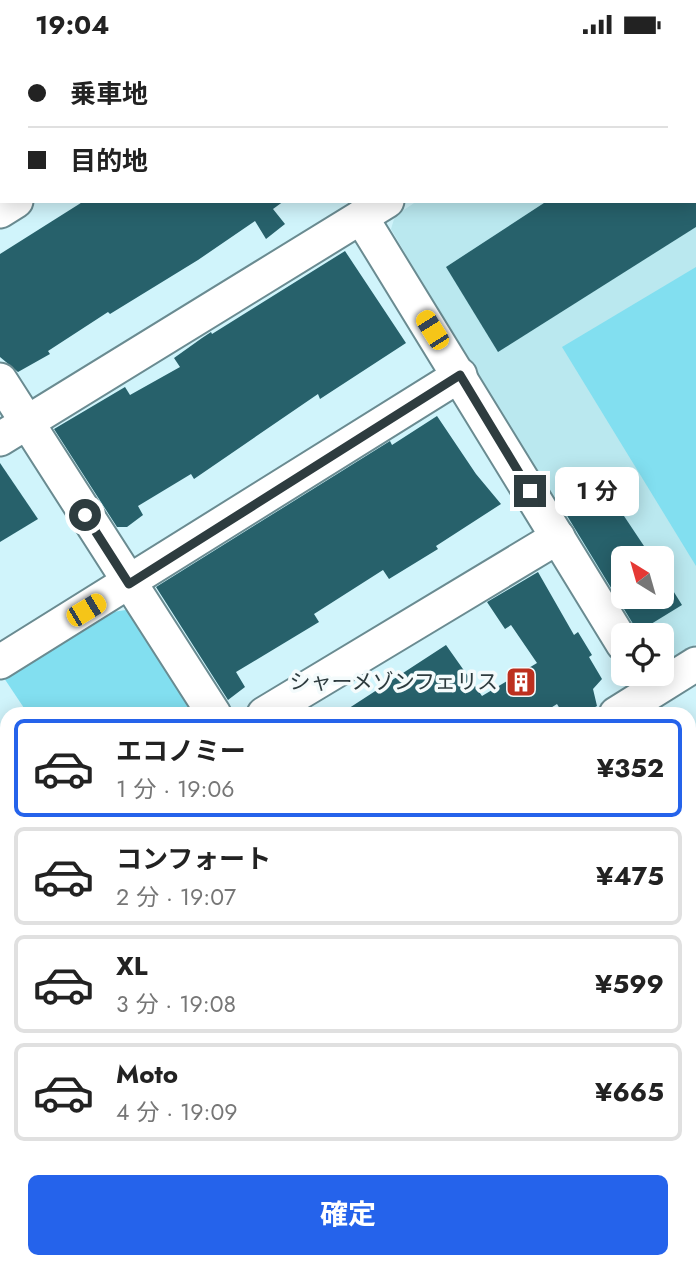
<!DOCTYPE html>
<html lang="ja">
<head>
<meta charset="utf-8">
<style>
	body { margin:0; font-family:Jost,"Noto Sans JP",sans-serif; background:#f6f6f6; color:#222; height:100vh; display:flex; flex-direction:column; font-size:26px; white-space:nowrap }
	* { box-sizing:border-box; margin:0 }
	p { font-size:23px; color:#767676 }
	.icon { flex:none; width:38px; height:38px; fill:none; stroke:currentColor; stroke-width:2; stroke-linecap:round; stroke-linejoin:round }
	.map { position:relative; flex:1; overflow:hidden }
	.details { position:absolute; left:0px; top:658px; width:696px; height:562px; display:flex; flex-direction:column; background:#fff; border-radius:21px 21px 0 0; box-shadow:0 4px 18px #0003 }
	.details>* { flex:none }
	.banner { position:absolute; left:0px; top:0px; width:696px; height:154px; box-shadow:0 4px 18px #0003; display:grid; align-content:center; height:154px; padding:0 28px; background:#fff }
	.needle { width:46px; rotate:323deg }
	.buttons { position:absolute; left:611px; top:497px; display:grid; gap:14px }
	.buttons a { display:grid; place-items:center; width:63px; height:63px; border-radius:10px; background:#fff; box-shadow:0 4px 18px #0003; font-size:35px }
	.end { position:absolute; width:32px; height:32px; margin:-16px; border:9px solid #2e3c3f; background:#fff; box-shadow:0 0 0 4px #fff }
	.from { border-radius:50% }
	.bubble { position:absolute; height:49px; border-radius:10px; background:#fff; box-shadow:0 4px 18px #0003; font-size:23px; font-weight:700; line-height:49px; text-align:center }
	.car { position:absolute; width:21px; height:42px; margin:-21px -10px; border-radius:9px; box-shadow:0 0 5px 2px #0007; background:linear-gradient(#f5c518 24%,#345 0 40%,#f5c518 0 76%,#345 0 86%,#f5c518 0) }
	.banner b { display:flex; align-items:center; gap:24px; height:66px; font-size:26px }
	.banner b+b { border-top:2px solid #e0e0e0 }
	.banner i { width:18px; height:18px; background:#222 }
	ul { padding:12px 0 0; list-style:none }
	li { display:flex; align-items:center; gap:21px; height:98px; margin:0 14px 10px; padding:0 14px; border:4px solid #e0e0e0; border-radius:10px }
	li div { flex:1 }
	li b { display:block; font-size:26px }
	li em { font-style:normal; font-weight:700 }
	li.active { border-color:#2563eb }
	li>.icon { width:63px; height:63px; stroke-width:1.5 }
	.button { display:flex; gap:14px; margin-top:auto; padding:14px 28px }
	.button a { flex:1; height:80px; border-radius:10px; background:#2563eb; color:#fff; font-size:28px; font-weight:700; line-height:80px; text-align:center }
	.status { display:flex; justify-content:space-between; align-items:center; height:49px; padding:0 35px; background:#fff; direction:ltr }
	.status svg { height:19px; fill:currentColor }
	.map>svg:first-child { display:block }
	.built { fill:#bae8ef; fill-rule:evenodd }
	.green { fill:#82dff0 }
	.building { fill:#27616b }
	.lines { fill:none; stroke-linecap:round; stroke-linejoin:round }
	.minor-casing { stroke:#6a8b91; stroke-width:37 }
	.minor { stroke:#fff; stroke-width:33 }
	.route { stroke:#2e3c3f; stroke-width:9 }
	.labels { text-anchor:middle; stroke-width:7; stroke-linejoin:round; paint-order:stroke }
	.poi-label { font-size:21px; fill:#2e3c3f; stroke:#f4fbfc; text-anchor:end }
</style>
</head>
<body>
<div class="status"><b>19:04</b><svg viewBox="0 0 49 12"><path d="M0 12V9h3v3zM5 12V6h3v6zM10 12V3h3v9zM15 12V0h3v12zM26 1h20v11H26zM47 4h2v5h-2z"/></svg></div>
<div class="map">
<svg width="696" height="1219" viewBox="0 0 696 1219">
	<rect width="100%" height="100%" fill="#d0f4fb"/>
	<!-- built -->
	<path class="built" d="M652,0H696V595L667,613L662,611V586H628L391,180L395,167L417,152H695V2H649ZM623,509H662V548H623Z"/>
	<!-- green -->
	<g class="green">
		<polygon points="696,218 696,517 562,298"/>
		<polygon points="132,560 196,665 28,665 2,626 100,565"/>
	</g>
	<!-- building -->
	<g class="building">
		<polygon points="84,152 284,152 273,160 285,175 266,190 255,172 198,211 110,265 108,263 48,302 50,305 18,323 0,308 0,205"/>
		<polygon points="547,152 696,152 696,178 498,303 446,218"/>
		<polygon points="345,202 406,294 320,350 318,345 194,430 191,425 138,457 143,466 127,478 117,478 54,380 125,338 130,346 180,318 174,309 202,289 211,283 212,285"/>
		<polygon points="437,367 476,425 501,455 436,497 438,500 389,530 383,521 314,565 319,573 236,623 245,638 228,651 156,538 390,392 392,396"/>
		<polygon points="0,414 38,470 0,493"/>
		<polygon points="604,437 652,509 623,509 623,548 662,548 662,524 682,556 638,583 563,460"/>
		<polygon points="538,523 574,586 578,583 592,606 589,608 602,630 593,640 597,657 583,665 563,665 557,655 541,665 340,665 446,596 482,647 537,614 511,576 505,580 487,553"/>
	</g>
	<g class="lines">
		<!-- minor casing -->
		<g class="minor-casing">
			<g id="minor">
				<polyline points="460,0 462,2"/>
				<polyline points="259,2 261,0"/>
				<polyline points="631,2 634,0"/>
				<polyline points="0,162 16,152"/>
				<polyline points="361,168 623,595"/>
				<polyline points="0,331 214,665"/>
				<polyline points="0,390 387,152"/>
				<polyline points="0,613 460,326"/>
				<polyline points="264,665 558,488"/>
				<polyline points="616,665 696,615"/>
				<polyline points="0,827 7,823"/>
				<polyline points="690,843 696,839"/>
				<polyline points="0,1053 7,1049"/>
				<polyline points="690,1067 696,1063"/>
				<polyline points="497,1213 501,1219"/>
				<polyline points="87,1219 97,1213"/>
				<polyline points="443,1219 453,1213"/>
			</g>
		</g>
		<!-- minor -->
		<use href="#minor" class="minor"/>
	</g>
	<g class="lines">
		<!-- route -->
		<polyline class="route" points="85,466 129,535 460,326 530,442"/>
	</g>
	<!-- icons -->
	<defs>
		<g id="building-square" transform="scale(1.575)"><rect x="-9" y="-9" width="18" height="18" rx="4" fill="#bd301f" stroke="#f4fbfc"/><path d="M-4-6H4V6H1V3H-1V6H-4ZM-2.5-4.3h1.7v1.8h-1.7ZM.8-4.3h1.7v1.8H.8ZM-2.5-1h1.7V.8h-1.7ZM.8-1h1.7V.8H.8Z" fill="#fff"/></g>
	</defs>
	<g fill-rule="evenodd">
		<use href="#building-square" x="521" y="633"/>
	</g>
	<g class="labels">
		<!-- poi labels -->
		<g class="poi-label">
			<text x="498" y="640">シャーメゾンフェリス</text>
		</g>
	</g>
</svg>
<div class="buttons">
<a><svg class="needle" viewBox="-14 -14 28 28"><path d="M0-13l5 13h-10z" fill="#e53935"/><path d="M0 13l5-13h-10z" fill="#767676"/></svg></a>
<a><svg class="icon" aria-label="locate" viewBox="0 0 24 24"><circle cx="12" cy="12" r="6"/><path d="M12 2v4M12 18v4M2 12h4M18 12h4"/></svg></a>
</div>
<i class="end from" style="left:85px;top:466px"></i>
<i class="end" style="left:530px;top:442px"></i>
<div class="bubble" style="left:555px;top:418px;width:84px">1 分</div>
<i class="car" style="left:432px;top:281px;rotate:328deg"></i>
<i class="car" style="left:86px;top:561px;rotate:59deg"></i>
<div class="banner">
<b><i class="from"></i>乗車地</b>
<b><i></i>目的地</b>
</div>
<section class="details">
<ul>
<li class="active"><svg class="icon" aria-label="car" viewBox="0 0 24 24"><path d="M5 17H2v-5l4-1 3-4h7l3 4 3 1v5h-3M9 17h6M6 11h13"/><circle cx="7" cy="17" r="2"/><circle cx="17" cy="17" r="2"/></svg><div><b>エコノミー</b><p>1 分 · 19:06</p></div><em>¥352</em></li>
<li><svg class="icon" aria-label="car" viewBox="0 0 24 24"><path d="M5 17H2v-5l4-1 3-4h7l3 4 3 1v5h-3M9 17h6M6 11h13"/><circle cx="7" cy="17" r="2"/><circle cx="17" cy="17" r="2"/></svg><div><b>コンフォート</b><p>2 分 · 19:07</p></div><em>¥475</em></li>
<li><svg class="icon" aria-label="car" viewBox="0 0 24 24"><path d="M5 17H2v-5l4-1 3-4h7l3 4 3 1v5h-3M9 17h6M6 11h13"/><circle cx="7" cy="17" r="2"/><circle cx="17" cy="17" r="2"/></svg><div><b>XL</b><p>3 分 · 19:08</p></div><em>¥599</em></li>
<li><svg class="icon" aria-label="car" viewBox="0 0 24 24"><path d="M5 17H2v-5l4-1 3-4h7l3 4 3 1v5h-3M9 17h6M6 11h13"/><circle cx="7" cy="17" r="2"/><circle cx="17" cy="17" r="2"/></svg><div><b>Moto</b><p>4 分 · 19:09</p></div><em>¥665</em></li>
</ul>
<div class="button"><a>確定</a></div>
</section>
</div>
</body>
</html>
